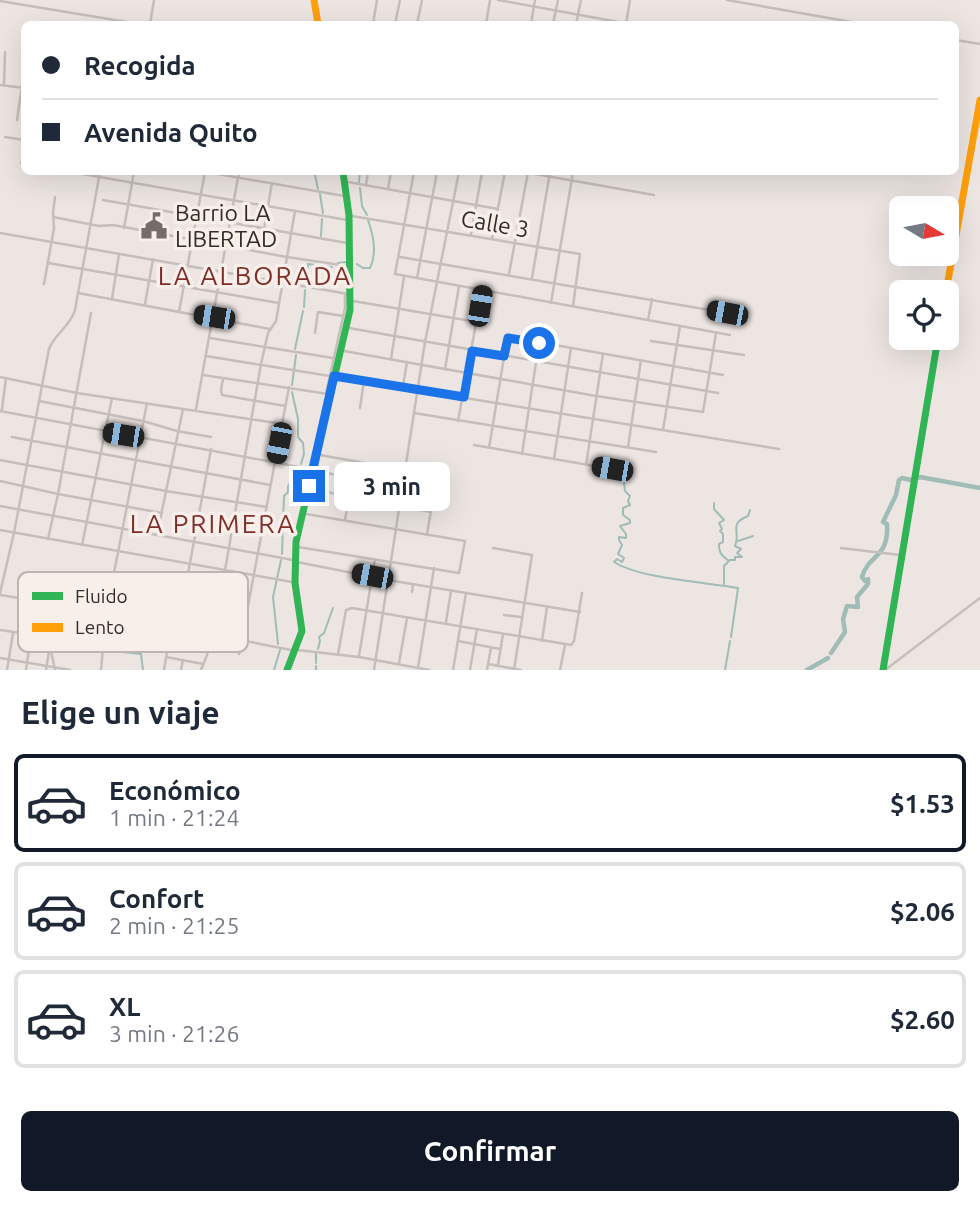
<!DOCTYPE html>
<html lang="es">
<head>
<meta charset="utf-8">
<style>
	body { margin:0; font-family:Ubuntu,sans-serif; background:#f2f2f3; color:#1f2937; height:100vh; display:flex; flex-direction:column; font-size:26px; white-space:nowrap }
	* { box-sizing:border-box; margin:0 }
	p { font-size:23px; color:#747a83 }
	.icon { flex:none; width:38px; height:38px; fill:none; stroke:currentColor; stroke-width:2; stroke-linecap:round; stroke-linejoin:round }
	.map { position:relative; height:670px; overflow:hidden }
	.drawer { display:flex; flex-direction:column; background:#fff; flex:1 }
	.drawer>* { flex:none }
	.guide { position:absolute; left:21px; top:21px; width:938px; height:154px; border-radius:10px; box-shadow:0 7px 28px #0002; display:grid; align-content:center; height:154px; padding:0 21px; background:#fff }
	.needle { width:46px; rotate:100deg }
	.tools { position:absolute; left:889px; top:196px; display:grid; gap:14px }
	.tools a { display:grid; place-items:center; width:70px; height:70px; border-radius:10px; background:#fff; box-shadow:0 7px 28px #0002; font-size:35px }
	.end { position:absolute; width:32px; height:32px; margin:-16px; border:9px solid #1a73e8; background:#fff; box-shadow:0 0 0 4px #fff }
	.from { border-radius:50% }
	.bubble { position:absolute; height:49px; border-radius:10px; background:#fff; box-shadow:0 7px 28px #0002; font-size:23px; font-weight:600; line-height:49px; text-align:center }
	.car { position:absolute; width:21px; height:42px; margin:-21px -10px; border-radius:9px; box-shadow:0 0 5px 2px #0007; background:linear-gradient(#222 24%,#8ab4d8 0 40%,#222 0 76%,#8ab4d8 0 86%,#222 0) }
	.guide b { display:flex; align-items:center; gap:24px; height:66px; font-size:26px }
	.guide b+b { border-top:2px solid #e0e1e3 }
	.guide i { width:18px; height:18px; background:#1f2937 }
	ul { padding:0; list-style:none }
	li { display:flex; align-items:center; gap:21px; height:98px; margin:0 14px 10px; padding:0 7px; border:4px solid #e0e1e3; border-radius:10px }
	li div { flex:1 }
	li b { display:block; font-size:26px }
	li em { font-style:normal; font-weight:600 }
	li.selected { border-color:#111827 }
	li>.icon { width:63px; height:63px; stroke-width:1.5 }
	h2 { padding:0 21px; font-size:32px; line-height:84px }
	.button { display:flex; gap:14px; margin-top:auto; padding:14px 21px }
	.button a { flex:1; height:80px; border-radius:10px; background:#111827; color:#fff; font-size:28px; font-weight:600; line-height:80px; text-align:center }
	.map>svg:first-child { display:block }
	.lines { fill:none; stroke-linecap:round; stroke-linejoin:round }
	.stream { stroke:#a0bcb7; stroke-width:2 }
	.river { stroke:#a0bcb7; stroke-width:4.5 }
	.street { stroke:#c6bebb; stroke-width:2.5 }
	.fast { stroke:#30b455; stroke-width:7 }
	.slow { stroke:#ff9f0a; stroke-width:7 }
	.route { stroke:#1a73e8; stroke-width:9 }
	.labels { text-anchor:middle; stroke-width:7; stroke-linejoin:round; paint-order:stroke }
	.poi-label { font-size:23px; fill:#362b29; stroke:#f8efea; text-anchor:start }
	.street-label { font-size:23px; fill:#362b29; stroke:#f8efea }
	.quarter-label { font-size:26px; letter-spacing:2px; fill:#7e2e29; stroke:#f8efea }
	.key { fill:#f8efea; stroke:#beb4b0; stroke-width:2 }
	.key-label { font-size:19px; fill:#362b29 }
</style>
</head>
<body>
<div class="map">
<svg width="980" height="670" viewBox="0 0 980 670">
	<rect width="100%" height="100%" fill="#ece5e2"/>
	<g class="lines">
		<!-- stream -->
		<g class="stream">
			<polyline points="315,175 318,189"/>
			<polyline points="359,182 360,172"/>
			<polyline points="360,188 362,206 367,215"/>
			<polyline points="320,194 323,213"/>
			<polyline points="321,236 322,219"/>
			<polyline points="338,263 347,262"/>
			<path d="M357,264L363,268H370C377,254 373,234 368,220"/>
			<polyline points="306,284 308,264 332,267"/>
			<polyline points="304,307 305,290"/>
			<polyline points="295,349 303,311"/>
			<polyline points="292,385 296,355"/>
			<polyline points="292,392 298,419 298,437 303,443 304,454 301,464"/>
			<path d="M624,483L625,491L630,496L628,501L630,505L623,508V515L630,520V523L620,526L626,534V538L619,537V540L622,545L618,554L624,558L622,562L617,559L614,562C641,579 705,582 738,588L731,637"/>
			<path d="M714,503V509L724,520L719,523L722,529L720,531L723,534V542L719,544C719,553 721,555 729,561L724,566V584"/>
			<polyline points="738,541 753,536"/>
			<polyline points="282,554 284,496 288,492 288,486 299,469"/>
			<path d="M730,560H735V557H742L737,553L741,549L735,546C741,531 728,524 748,516L750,510"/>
			<polyline points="278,644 273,597 281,560"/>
			<polyline points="318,649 320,641 319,637 324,633 333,608"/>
			<polyline points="105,650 141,654 143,670"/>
			<polyline points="316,654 316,663"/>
			<polyline points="274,670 280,650"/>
			<polyline points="316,670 316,666"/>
			<polyline points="725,670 730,641"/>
		</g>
		<!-- river -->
		<g class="river">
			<path d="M831,653L845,632L843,619L847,606L858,607L857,597L868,584V579L865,581L862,577C869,553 889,559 887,524L883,522L896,495L899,480L902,478L911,480L920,477L980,488"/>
			<polyline points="807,670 828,658"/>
		</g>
		<!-- street -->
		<g class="street">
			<polyline points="498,0 629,24"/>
			<polyline points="727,0 863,24"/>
			<polyline points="0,1 139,24"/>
			<polyline points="150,24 154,0"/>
			<polyline points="373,24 377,0"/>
			<polyline points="395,24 400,0"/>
			<polyline points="417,24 422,0"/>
			<polyline points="486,24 490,0"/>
			<polyline points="531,24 535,0"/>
			<polyline points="553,24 558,0"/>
			<polyline points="576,24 581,0"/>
			<polyline points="626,24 630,0"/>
			<polyline points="956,40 980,44"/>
			<polyline points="0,85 24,88"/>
			<polyline points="4,85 5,52"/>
			<polyline points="17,120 24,72"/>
			<polyline points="5,137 24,140"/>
			<polyline points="21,163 24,164"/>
			<polyline points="71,172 347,220"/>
			<polyline points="206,172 344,196"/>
			<polyline points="414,172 395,274 730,335"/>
			<polyline points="524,172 654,195"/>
			<polyline points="348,182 498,209"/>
			<polyline points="366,185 368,172"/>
			<polyline points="388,189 391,172"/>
			<polyline points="103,200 347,243"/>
			<polyline points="352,216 580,254 573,306"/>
			<polyline points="53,217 99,226 113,225 287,257 347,266"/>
			<polyline points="124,228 134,172"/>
			<polyline points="0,233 348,294"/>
			<polyline points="471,234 482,172"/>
			<polyline points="492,239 505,172"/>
			<polyline points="260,252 272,183"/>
			<polyline points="400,257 727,313"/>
			<polyline points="48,263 279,303"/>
			<polyline points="509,274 528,172"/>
			<polyline points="417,278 437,172"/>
			<polyline points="532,278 550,172"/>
			<polyline points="44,284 54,228 53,212 55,197"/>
			<polyline points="78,293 270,329"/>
			<polyline points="112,299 119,254"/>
			<polyline points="353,301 477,322"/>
			<polyline points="551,303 573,172"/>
			<polyline points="145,304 153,259"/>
			<polyline points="179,312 205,172"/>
			<polyline points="648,320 652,299"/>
			<polyline points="349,328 718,393"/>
			<polyline points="315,333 318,312 343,316"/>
			<polyline points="210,338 333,358"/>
			<polyline points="651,341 744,355"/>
			<polyline points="344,351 596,396 703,412 716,333"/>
			<polyline points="206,356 779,449"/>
			<polyline points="391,359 404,277"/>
			<polyline points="445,369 459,286"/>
			<polyline points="203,375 328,394"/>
			<polyline points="0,377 77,393 283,424"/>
			<polyline points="223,379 221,390 222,395 285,406"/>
			<polyline points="403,386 407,362"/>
			<polyline points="326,393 345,308 345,294"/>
			<polyline points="39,401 143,421 177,431 211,437"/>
			<polyline points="360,408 364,381"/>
			<polyline points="2,409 6,378"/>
			<polyline points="196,409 239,172"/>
			<polyline points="0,411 310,469"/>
			<polyline points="414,413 656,452"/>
			<polyline points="458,421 482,291"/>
			<polyline points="663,430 680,326"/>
			<polyline points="12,437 270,485"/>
			<polyline points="474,445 612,469"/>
			<polyline points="628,447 641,360"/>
			<polyline points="489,448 507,339 510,337 723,375"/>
			<polyline points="522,454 539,343"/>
			<polyline points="320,455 437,476 427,534"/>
			<polyline points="554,459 571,348"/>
			<polyline points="0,460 166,491 267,507"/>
			<polyline points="586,465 603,354"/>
			<polyline points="316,471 433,493"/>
			<polyline points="0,481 58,494 162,513"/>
			<polyline points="311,489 431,512"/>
			<polyline points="0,506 293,560"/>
			<polyline points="197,519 263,531"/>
			<polyline points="345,520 355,461"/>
			<polyline points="0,530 292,582"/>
			<polyline points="157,535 183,409"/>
			<polyline points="48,539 58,494 91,313"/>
			<polyline points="82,545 112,398"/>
			<polyline points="298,547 459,573 465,541 306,514"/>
			<polyline points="493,548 532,555 514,670"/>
			<polyline points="841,548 900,555"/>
			<polyline points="297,562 388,580 580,612"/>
			<polyline points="114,577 248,605"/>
			<polyline points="39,582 40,598 55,670"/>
			<polyline points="62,585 67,637"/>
			<polyline points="412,592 413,584"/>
			<path d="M0,593L14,533L49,349C55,333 70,327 75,310L100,172"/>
			<polyline points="0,595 63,605 291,650"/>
			<polyline points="504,615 521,617"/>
			<polyline points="446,622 451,591"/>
			<polyline points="178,628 211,449"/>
			<polyline points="0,630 104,645"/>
			<polyline points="458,641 500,649"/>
			<polyline points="542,641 547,607"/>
			<polyline points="85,643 87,590"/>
			<polyline points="127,646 132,619"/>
			<polyline points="297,650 359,657 429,670"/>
			<polyline points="147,651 151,623"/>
			<polyline points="239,654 289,387"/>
			<polyline points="338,654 346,610 352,608 571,645 574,641 582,593"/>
			<polyline points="359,656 375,559"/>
			<polyline points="166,657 203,664"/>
			<polyline points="0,658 70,670"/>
			<polyline points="399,663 407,618"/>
			<polyline points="488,664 521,670"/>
			<polyline points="498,665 503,634"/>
			<polyline points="418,668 434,568"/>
			<polyline points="7,670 13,633"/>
			<polyline points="26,670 31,635"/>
			<polyline points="46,670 49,651"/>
			<polyline points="101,670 106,614 147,403"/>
			<polyline points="164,670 171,628"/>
			<polyline points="181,670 183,660"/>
			<polyline points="201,670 207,655 220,599 261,364 268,333 276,321 295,211"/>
			<polyline points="374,670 425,342 459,172"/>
			<polyline points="453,670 466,593"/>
			<polyline points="470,670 477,629"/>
			<polyline points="487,670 491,648"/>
			<polyline points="560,670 565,645"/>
			<polyline points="885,670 980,598"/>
		</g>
		<!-- fast -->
		<g class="fast">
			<polyline points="287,670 302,631 295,583 296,542 350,310 349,215 343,172"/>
			<polyline points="883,670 938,338"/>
		</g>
		<!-- slow -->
		<g class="slow">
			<polyline points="314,0 318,24"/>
			<polyline points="946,292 980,100"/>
		</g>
	</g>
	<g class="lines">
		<!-- route -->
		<polyline class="route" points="309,486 334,376 464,397 472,351 504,356 508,338 539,343"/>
	</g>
	<!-- icons -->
	<defs>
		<g id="civic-bare" transform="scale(2.1)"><path d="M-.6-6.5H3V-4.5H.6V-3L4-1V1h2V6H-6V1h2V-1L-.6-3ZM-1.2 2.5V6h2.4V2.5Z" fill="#766c6a" stroke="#f8efea" stroke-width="2.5" paint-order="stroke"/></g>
	</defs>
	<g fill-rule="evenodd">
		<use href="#civic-bare" x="154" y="226"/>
	</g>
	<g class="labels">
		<!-- poi labels -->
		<g class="poi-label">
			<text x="175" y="221">Barrio LA<tspan x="175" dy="26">LIBERTAD</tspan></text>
		</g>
		<!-- street labels -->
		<g class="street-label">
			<text transform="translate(495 224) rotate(10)" y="8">Calle 3</text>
		</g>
		<!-- quarter labels -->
		<g class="quarter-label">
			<text x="255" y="285">LA ALBORADA</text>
			<text x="213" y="533">LA PRIMERA</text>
		</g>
	</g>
	<!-- legend -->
	<rect x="18" y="572" width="230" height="80" rx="10" class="key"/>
	<rect x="32" y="592" width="31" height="8" fill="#30b455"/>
	<rect x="32" y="623" width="31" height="9" fill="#ff9f0a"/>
	<g class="key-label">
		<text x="75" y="603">Fluido</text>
		<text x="75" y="634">Lento</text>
	</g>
</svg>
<div class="tools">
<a><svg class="needle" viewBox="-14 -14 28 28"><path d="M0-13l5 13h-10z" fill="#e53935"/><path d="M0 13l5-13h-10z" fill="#747a83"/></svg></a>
<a><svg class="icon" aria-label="locate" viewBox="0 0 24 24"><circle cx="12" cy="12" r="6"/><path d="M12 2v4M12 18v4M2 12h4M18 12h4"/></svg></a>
</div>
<i class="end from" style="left:539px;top:343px"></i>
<i class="end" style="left:309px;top:486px"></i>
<div class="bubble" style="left:334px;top:462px;width:116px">3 min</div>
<i class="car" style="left:480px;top:306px;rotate:9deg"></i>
<i class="car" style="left:727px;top:313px;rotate:281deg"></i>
<i class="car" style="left:214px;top:317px;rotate:279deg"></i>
<i class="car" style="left:123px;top:435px;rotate:279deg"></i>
<i class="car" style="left:279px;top:443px;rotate:191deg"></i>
<i class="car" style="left:612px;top:469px;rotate:280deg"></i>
<i class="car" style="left:372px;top:576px;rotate:281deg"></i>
<div class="guide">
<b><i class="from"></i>Recogida</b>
<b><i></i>Avenida Quito</b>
</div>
</div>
<section class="drawer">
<h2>Elige un viaje</h2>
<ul>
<li class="selected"><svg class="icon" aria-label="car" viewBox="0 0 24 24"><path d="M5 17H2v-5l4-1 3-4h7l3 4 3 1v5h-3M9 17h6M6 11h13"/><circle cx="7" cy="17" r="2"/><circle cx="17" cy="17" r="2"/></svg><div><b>Económico</b><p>1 min · 21:24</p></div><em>$1.53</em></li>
<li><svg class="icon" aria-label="car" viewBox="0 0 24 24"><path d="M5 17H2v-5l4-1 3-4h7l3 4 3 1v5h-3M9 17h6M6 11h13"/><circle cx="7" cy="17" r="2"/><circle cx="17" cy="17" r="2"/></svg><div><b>Confort</b><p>2 min · 21:25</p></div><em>$2.06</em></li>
<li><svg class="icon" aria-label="car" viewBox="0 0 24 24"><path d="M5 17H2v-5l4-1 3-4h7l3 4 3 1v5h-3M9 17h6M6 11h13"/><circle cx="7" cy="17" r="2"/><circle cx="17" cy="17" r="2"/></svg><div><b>XL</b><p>3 min · 21:26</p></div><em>$2.60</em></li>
</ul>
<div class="button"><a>Confirmar</a></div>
</section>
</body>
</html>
